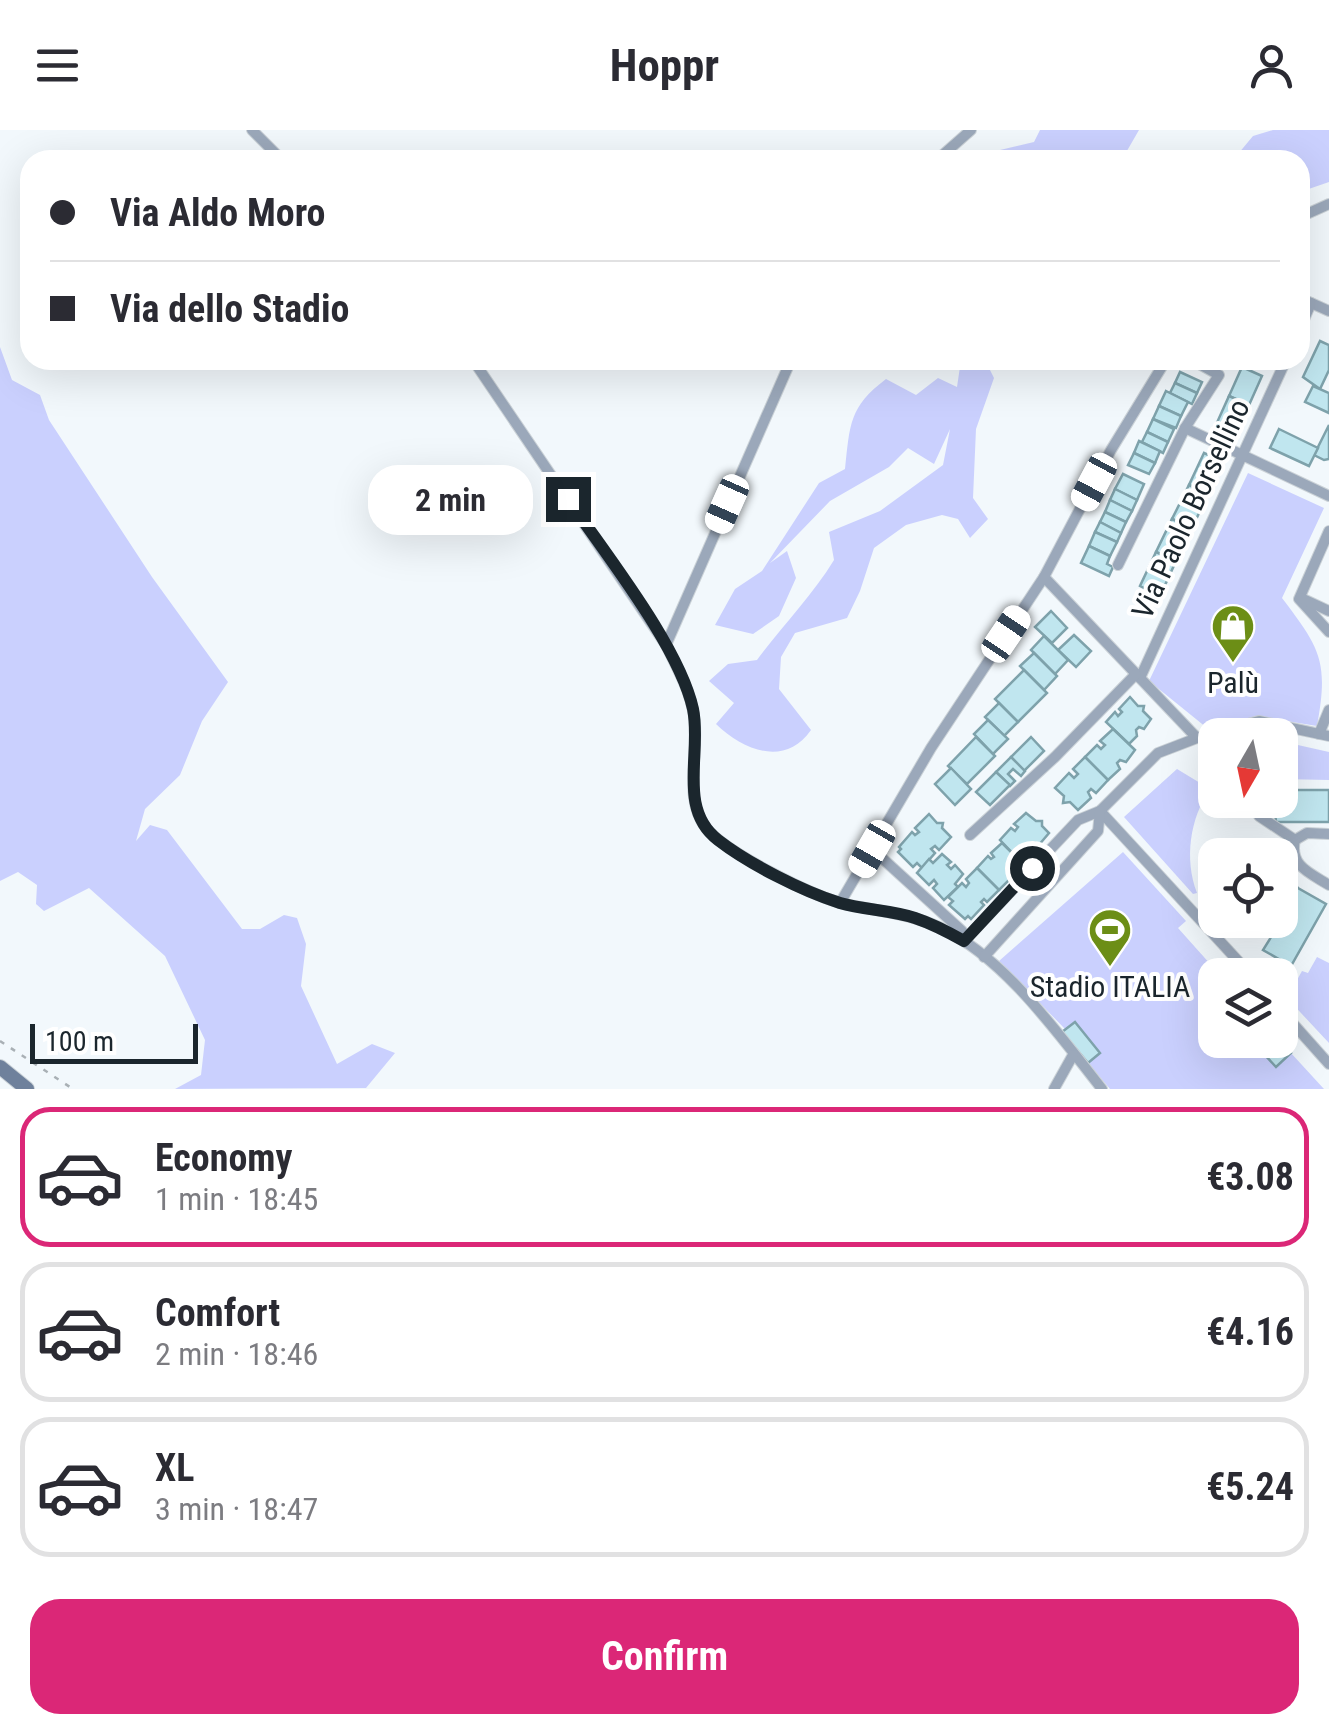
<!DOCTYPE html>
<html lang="en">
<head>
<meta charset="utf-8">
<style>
	body { margin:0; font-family:"Roboto Condensed",sans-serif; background:#f2f2f3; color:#2b2b33; height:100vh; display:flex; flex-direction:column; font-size:38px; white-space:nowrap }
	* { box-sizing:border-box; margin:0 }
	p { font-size:32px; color:#7c7c81 }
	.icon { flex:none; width:55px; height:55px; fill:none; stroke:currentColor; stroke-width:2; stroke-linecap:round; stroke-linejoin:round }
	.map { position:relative; height:959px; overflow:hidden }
	.sheet { display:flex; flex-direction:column; background:#fff; flex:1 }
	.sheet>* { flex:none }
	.banner { position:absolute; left:20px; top:20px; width:1290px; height:220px; border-radius:30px; box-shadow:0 10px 40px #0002; display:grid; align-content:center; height:220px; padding:0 30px; background:#fff }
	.needle { width:65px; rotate:189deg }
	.buttons { position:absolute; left:1198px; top:588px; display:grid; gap:20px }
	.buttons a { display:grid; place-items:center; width:100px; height:100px; border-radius:20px; background:#fff; box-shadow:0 10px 40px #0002; font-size:50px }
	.scale { position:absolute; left:30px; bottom:25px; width:168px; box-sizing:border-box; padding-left:10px; border:5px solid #1b262d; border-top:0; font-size:28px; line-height:35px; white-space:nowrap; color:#1b262d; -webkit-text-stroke:8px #fff; paint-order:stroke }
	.end { position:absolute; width:45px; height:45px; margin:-22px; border:12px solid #1b262d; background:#fff; box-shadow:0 0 0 5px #fff }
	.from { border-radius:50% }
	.bubble { position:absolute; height:70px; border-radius:30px; background:#fff; box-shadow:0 10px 40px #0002; font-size:32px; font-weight:700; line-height:70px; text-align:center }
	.car { position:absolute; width:30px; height:60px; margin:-30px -15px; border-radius:12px; box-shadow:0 0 8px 2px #0007; background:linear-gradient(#fff 24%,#345 0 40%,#fff 0 76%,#345 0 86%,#fff 0) }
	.banner b { display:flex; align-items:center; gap:35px; height:95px; font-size:38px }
	.banner b+b { border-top:2px solid #e1e1e2 }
	.banner i { width:25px; height:25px; background:#2b2b33 }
	ul { padding:18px 0 0; list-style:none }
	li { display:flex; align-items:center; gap:30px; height:140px; margin:0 20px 15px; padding:0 10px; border:5px solid #e1e1e2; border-radius:30px }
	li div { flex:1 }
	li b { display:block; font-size:38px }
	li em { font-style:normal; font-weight:700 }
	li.selected { border-color:#db2777 }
	li>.icon { width:90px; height:90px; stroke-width:1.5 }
	.button { display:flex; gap:20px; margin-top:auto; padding:20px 30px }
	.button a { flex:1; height:115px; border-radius:30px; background:#db2777; color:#fff; font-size:40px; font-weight:700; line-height:115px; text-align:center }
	header { display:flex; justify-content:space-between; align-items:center; height:130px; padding:0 30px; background:#fff; font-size:45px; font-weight:700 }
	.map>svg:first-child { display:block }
	.green { fill:#cad0fe }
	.building { fill:#c0e6ef; stroke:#7ea2ab; stroke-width:2.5 }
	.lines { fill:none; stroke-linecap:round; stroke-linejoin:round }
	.street-casing { stroke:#cbd2d7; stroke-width:12 }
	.secondary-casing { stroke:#cbd2d7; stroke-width:16 }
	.path { stroke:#a9b0b5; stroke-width:2.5; stroke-dasharray:5 8; stroke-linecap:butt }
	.street { stroke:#9ba8ba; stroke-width:10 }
	.secondary { stroke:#6f819c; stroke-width:14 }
	.route { stroke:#1b262d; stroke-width:12 }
	.labels { text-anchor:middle; stroke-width:8; stroke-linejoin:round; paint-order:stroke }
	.street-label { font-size:30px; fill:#1b262d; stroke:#fff }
	.poi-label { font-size:30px; fill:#1b262d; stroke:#fff }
</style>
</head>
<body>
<header><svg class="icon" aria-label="menu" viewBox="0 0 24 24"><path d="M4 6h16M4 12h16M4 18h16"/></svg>Hoppr<svg class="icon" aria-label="person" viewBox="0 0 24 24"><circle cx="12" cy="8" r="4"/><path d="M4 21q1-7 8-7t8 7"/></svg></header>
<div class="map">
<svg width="1329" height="959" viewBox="0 0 1329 959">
	<rect width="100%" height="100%" fill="#f2f8fc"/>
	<!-- green -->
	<g class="green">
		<polygon points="1040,0 1139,0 1124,26 1117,30 995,30 1000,20 1034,12"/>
		<polygon points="1273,0 1329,0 1329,52 1300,62 1300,30 1233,30 1253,6"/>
		<polygon points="0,217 12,250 40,265 49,290 152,447 228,552 202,591 180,645 145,679 136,711 150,695 167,700 242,799 260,799 284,785 297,788 306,814 301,856 337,934 372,914 395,923 366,958 175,959 201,945 205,910 165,826 89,758 44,781 36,774 37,755 18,742 0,751"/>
		<path d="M961,230H985L994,248L976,299L973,368L988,389L970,408L958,389L942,385L906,395L874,418L860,461L847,488L795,503L781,527L779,559L811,600C785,637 744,621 716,594L734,573L709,551L728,534L757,530C782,496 812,466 834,430L829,402L880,381L943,335L950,299L934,334L908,318L889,337L830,371L770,433L787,421L796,448L779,486L753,504L715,495L735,459L762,441L819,353L845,339C850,294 849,277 886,249L916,265L938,248L957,257Z"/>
		<path d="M1248,343L1324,378L1282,468C1320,518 1329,531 1317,596L1256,586L1212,602L1149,551Z"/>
		<polygon points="1280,611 1329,622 1329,650 1280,649"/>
		<path d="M1177,639L1210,659C1190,688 1184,729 1197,763L1193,764L1124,687Z"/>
		<polygon points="1123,722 1186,791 1178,798 1220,845 1215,845 1215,910 1279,910 1324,959 1110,959 1062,902 1065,899 999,831"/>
		<polygon points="1317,827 1329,833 1329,913 1287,868 1302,841 1308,843"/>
	</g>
	<!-- building -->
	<g class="building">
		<polygon points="1320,211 1329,215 1329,240 1320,259 1303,247"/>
		<polygon points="1242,237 1262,246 1249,275 1229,266"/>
		<polygon points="1180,242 1202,252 1197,263 1175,253"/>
		<polygon points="1175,253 1197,263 1192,274 1170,263"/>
		<polygon points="1313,256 1329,263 1329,283 1305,272"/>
		<polygon points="1166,261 1188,272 1181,286 1159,276"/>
		<polygon points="1229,266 1249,275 1235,306 1215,297"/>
		<polygon points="1159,276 1181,286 1176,298 1153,289"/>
		<polygon points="1153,289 1174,299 1168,312 1147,302"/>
		<polygon points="1329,295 1329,329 1324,330 1314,325"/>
		<polygon points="1279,299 1318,318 1309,336 1270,318"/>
		<polygon points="1147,302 1168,312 1163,323 1142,312"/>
		<polygon points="1139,311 1160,321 1155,333 1134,323"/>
		<polygon points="1134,323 1155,333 1149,344 1128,335"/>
		<polygon points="1204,323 1224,332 1208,364 1189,355"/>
		<polygon points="1123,344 1144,354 1137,370 1115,359"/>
		<polygon points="1189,355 1208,364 1192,398 1172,389"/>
		<polygon points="1115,359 1137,370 1132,381 1110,370"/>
		<polygon points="1110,370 1132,381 1126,392 1105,382"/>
		<polygon points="1105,382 1126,392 1121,403 1100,392"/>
		<polygon points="1172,389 1192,398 1176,431 1156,422"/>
		<polygon points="1100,392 1121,403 1117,412 1095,402"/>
		<polygon points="1095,402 1117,412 1110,426 1089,416"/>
		<polygon points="1089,416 1110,426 1107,434 1113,437 1109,446 1081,433"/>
		<polygon points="1156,422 1176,431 1160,466 1140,456"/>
		<polygon points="1051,481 1067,498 1052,513 1035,497"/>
		<polygon points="1074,505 1091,521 1076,537 1058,520"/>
		<polygon points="1044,506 1068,530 1055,544 1031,520"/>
		<polygon points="1034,523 1057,546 1044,560 1020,536"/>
		<polygon points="1024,540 1047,563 1018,592 995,569"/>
		<polygon points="1130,567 1138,576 1144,576 1143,581 1151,589 1144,599 1139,597 1136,600 1137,606 1129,614 1106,592 1115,582 1118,586 1122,582 1119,579"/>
		<polygon points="999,573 1018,592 1004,606 985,587"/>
		<polygon points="988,590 1008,609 993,624 974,604"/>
		<polygon points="1113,599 1135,620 1126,632 1120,630 1117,633 1120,639 1108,650 1085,627 1097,615 1101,619 1105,615 1100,611"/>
		<polygon points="976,607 995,626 967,654 948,636"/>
		<polygon points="1031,607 1044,621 1024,641 1011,627"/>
		<polygon points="1011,627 1025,641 1021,646 1013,639 1008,644 1015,651 1010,656 996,642"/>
		<polygon points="1085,627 1108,650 1096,663 1091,659 1088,662 1091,668 1078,680 1070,672 1063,673 1064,666 1055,658 1069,643 1074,648 1078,644 1073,639"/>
		<polygon points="951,638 971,659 955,675 935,654"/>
		<polygon points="996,642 1010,655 990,675 976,662"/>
		<polygon points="1280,660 1329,660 1329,692 1276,692 1274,670 1280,670"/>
		<polygon points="1026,683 1036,691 1042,691 1042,696 1049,703 1038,716 1035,713 1031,717 1032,722 1022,733 1000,710 1011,698 1015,701 1018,697 1014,694"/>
		<polygon points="929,684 937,693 943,693 942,698 951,707 939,720 935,716 931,719 935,723 922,738 917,733 913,737 898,722 901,719 899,717 912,702 915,705 919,702 915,698"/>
		<polygon points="1002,713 1024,735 1015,744 1012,741 1008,745 1011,748 999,760 977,738 988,726 991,729 994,727 991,723"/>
		<polygon points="1234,715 1275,715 1277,725 1235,725"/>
		<polygon points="942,724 951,732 947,735 951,739 955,735 963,744 955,754 958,757 944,770 933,758 937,754 934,750 929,755 917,743 929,729 933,733"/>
		<polygon points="1280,735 1298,758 1326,774 1291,836 1263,820 1286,783 1280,779"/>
		<polygon points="977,738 999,760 987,772 984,769 981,772 984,775 971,789 968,786 965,789 949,775 953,771 948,767 962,753 966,757 969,753 966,749"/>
		<polygon points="1075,892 1100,923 1088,933 1062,902"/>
		<polygon points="1251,910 1279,910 1291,923 1276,937"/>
	</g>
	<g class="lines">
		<!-- street casing -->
		<g class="street-casing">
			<g id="street">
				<polyline points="252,0 282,30"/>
				<polyline points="937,30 971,0"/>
				<polyline points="1300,87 1329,74"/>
				<polyline points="1300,168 1329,181"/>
				<polyline points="1300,199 1311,173"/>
				<path d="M473,230L666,515C677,538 690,560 694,586C700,621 682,667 706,698C725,722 814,767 845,774C878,781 911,784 941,798C1005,828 1059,905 1102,959"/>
				<polyline points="1185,298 1329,366"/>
				<polyline points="1329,401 1299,469 1329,502"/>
				<polyline points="1118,435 1185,298 1219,245 1192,230"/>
				<polyline points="1044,447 1197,608"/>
				<polyline points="1301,468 1329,481"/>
				<polyline points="666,515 791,230"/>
				<polyline points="1140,548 1286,230"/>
				<polyline points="1319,604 1329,580"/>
				<polyline points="1100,681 1251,845"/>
				<polyline points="1259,686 1295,710 1307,703 1329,704"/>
				<polyline points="970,705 1055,627 1136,544"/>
				<path d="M1295,710C1289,736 1310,743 1329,755"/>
				<polyline points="872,719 962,801 964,811 1078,690 1100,681 1158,623 1197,608 1259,591 1329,606"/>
				<polyline points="840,773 931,618 1044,447 1111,320 1166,230"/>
				<polyline points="984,827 1098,701 1100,681"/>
				<polyline points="1280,879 1329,934"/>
				<polyline points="1054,959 1073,925"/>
			</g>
		</g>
		<!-- secondary casing -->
		<g class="secondary-casing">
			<polyline id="secondary" points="0,937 27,959"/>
		</g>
		<!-- path -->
		<polyline class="path" points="0,911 73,959"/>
		<!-- street -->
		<use href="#street" class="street"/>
		<!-- secondary -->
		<use href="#secondary" class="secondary"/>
	</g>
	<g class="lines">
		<!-- route -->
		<path class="route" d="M568,369C606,425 679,516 693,579C702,622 677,679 718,710C749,734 802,761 840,773C864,780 891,780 915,788C933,794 948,802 964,811L1032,738"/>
	</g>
	<!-- icons -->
	<defs>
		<g id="shop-pin" transform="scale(2.25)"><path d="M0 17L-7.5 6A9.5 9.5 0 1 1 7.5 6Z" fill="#6c8e16" stroke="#fff"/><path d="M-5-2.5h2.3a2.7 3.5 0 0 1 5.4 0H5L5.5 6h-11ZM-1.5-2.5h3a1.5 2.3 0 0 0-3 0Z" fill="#fff"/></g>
		<g id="stadium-pin" transform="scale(2.25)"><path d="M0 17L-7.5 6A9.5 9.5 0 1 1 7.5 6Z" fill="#6c8e16" stroke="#fff"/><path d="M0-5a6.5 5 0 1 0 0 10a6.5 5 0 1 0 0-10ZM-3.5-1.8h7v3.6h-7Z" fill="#fff"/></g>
	</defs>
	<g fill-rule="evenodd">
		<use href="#shop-pin" x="1233" y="496"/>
		<use href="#stadium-pin" x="1110" y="800"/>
	</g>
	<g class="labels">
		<!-- street labels -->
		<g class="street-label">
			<text transform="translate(1191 379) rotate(-65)" y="10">Via Paolo Borsellino</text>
		</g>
		<!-- poi labels -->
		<g class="poi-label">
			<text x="1233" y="563">Palù</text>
			<text x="1110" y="867">Stadio ITALIA</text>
		</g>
	</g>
</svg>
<div class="buttons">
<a><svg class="needle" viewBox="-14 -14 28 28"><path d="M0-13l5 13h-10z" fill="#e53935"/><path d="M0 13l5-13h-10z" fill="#7c7c81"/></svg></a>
<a><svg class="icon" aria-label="locate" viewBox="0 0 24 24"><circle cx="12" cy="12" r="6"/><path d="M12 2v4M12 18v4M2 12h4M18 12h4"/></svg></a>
<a><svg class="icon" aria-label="layers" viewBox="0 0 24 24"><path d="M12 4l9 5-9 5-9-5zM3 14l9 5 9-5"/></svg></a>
</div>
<div class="scale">100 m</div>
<i class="end from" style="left:1032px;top:738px"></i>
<i class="end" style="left:568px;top:369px"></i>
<div class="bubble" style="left:368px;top:335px;width:165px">2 min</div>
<i class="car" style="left:1094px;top:352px;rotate:208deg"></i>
<i class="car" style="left:727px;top:374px;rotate:204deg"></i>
<i class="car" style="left:1006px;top:504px;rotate:34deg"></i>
<i class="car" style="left:872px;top:719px;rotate:210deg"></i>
<div class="banner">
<b><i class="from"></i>Via Aldo Moro</b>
<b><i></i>Via dello Stadio</b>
</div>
</div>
<section class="sheet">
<ul>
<li class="selected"><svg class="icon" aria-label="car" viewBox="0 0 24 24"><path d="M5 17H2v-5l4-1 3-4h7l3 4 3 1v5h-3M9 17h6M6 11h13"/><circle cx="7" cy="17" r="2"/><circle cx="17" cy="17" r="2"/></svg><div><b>Economy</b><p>1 min · 18:45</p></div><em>€3.08</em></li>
<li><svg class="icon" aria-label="car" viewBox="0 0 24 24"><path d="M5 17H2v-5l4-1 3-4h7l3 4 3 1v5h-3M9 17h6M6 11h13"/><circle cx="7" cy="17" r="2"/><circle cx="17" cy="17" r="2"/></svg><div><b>Comfort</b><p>2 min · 18:46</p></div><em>€4.16</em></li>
<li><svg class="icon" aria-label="car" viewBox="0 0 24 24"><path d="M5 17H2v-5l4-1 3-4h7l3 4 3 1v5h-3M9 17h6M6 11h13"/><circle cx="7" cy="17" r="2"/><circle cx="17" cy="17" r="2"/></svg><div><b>XL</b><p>3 min · 18:47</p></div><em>€5.24</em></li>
</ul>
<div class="button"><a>Confirm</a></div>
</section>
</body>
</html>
